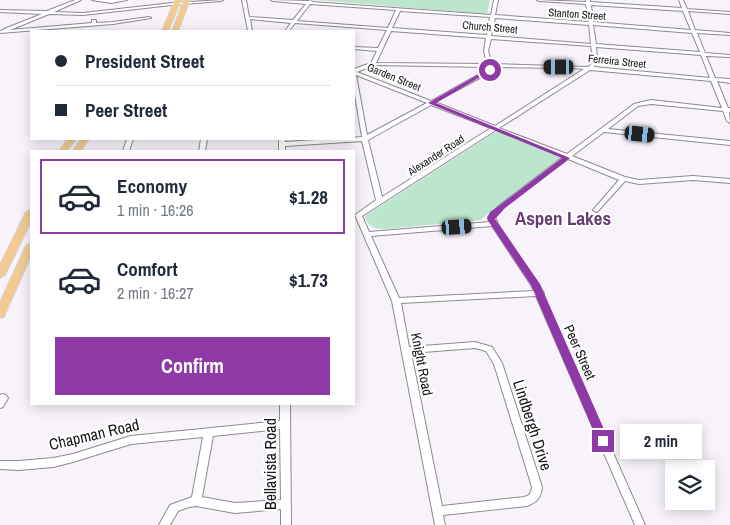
<!DOCTYPE html>
<html lang="en">
<head>
<meta charset="utf-8">
<style>
	body { margin:0; font-family:"Archivo Narrow",sans-serif; background:#f6f6f7; color:#1f2937; height:100vh; display:flex; flex-direction:column; font-size:19px; white-space:nowrap }
	* { box-sizing:border-box; margin:0 }
	p { font-size:16px; color:#747a83 }
	.icon { flex:none; width:28px; height:28px; fill:none; stroke:currentColor; stroke-width:2; stroke-linecap:round; stroke-linejoin:round }
	.map { position:relative; flex:1; overflow:hidden }
	.sheet { position:absolute; left:30px; top:150px; width:325px; height:255px; display:flex; flex-direction:column; background:#fff; border-radius:0px; box-shadow:0 2px 12px #0003 }
	.sheet>* { flex:none }
	.top-card { position:absolute; left:30px; top:30px; width:325px; height:110px; border-radius:0px; box-shadow:0 2px 12px #0003; display:grid; align-content:center; height:110px; padding:0 25px; background:#fff }
	.buttons { position:absolute; left:665px; top:460px; display:grid; gap:10px }
	.buttons a { display:grid; place-items:center; width:50px; height:50px; border-radius:0px; background:#fff; box-shadow:0 2px 12px #0003; font-size:25px }
	.end { position:absolute; width:22px; height:22px; margin:-11px; border:6px solid #8f39a6; background:#fff; box-shadow:0 0 0 2px #fff }
	.from { border-radius:50% }
	.bubble { position:absolute; height:35px; border-radius:0px; background:#fff; box-shadow:0 2px 12px #0003; font-size:16px; font-weight:700; line-height:35px; text-align:center }
	.car { position:absolute; width:15px; height:30px; margin:-15px -8px; border-radius:6px; box-shadow:0 0 4px 1px #0007; background:linear-gradient(#222 24%,#8ab4d8 0 40%,#222 0 76%,#8ab4d8 0 86%,#222 0) }
	.top-card b { display:flex; align-items:center; gap:18px; height:48px; font-size:19px }
	.top-card b+b { border-top:1px solid #e0e1e3 }
	.top-card i { width:12px; height:12px; background:#1f2937 }
	ul { padding:9px 0 0; list-style:none }
	li { display:flex; align-items:center; gap:15px; height:75px; margin:0 10px 8px; padding:0 15px; border:2px solid transparent; border-radius:0px }
	li div { flex:1 }
	li b { display:block; font-size:19px }
	li em { font-style:normal; font-weight:700 }
	li.active { border-color:#8f39a6 }
	li>.icon { width:45px; height:45px; stroke-width:1.5 }
	.action { display:flex; gap:10px; margin-top:auto; padding:10px 25px }
	.action a { flex:1; height:58px; border-radius:0px; background:#8f39a6; color:#fff; font-size:20px; font-weight:700; line-height:58px; text-align:center }
	.map>svg:first-child { display:block }
	.green { fill:#bce5cd }
	.lines { fill:none; stroke-linecap:round; stroke-linejoin:round }
	.minor-casing { stroke:#8e8991; stroke-width:2 }
	.major-casing { stroke:#d5d5d5; stroke-width:2 }
	.minor { fill:#fff; fill-rule:evenodd }
	.major { fill:#f1cb92; fill-rule:evenodd }
	.route { fill:#8f39a6 }
	.labels { text-anchor:middle; stroke-width:4.5; stroke-linejoin:round; paint-order:stroke }
	.far-street-label { font-size:11px; fill:#171518; stroke:#fff }
	.street-label { font-size:14px; fill:#171518; stroke:#fff }
	.near-street-label { font-size:16px; fill:#171518; stroke:#fff }
	.district-label { font-size:19px; font-weight:bold; fill:#683d74; stroke:#fff }
</style>
</head>
<body>
<div class="map">
<svg width="730" height="525" viewBox="0 0 730 525">
	<rect width="100%" height="100%" fill="#f8f2fb"/>
	<!-- green -->
	<g class="green">
		<polygon points="316,0 490,0 487,14"/>
		<path d="M499,132L559,155L560,159L480,220L385,229C374,229 368,227 365,216L494,133Z"/>
	</g>
	<g class="lines">
		<!-- minor casing -->
		<g class="minor-casing">
			<g id="minor">
				<polygon points="75,0 81,0 54,12 83,13 172,3 223,0 221,1 172,5 83,15 49,14 10,30 92,23 92,20 96,20 96,23 113,22 149,17 151,18 113,24 0,33 0,31 4,30 4,29 42,14 0,12 0,10 47,11"/>
				<polygon points="92,0 127,0 111,3"/>
				<path d="M242,0H246L249,17L293,20L306,4L273,1L271,0L308,1L311,0L312,2L491,15L494,0H498L495,15L589,22L586,4L539,1L537,0L586,2V0H590V2L682,8L679,0H683L687,9L730,12V14L688,11L695,30L730,33V35L697,33L705,53L730,55V57L706,56L715,78L730,79V83L717,81L728,108H730V112H729L730,123L727,121L723,111L651,104L638,106L608,129L730,141V145L604,132L572,156L625,177L639,180L693,176L730,179V183L693,180L639,184L625,181L598,211L596,212L593,210L594,209L619,180L568,159L504,207L495,217L498,224L544,293L543,294L645,525H635L536,296L401,303L409,347L475,342L492,347L502,363L542,487C541,498 537,502 527,506L443,515L445,525H435L392,301L355,215L376,200L362,141L285,146V151H279V139H285V142L362,137L354,89V69L371,63L377,51L354,49V47L378,48L387,30L295,23L289,31H285L291,23L250,19L252,31H248ZM310,4L396,10L388,28L297,21ZM591,5L683,11L691,30L593,22ZM400,11L490,17L487,35L392,28ZM495,18L589,25L591,44L491,36ZM593,25L692,33L700,52L596,44ZM391,31L486,38L484,51L487,64L376,63ZM491,39L591,46L593,57L591,65L588,67L492,64L488,51ZM596,47L701,55L710,78L594,67L597,57ZM374,65L488,67V68L483,72L431,101L357,72ZM493,67L574,68L584,69L495,126L435,102L487,74ZM590,70L711,81L722,108L651,100L634,104L567,154L499,128ZM356,75L427,103L367,135ZM431,105L491,128L382,197L368,140ZM496,130L563,157L500,205L488,217L490,222L369,232L362,216ZM492,226L531,285L534,291L399,298L371,236ZM475,348L486,351L494,364L532,487C531,493 530,496 524,497L442,506L411,353Z"/>
				<polygon points="127,139 133,139 129,151 123,151"/>
				<polygon points="201,139 207,139 205,151 199,151"/>
				<polygon points="3,394 6,395 8,398 3,407 0,408 0,395"/>
				<path d="M280,404H290L291,525H281V509L235,513L196,506L189,507L178,511L170,525H159L170,505L192,497L203,437L131,444L73,462L53,467L19,470L0,469V461H19L53,458L73,454L131,436L280,421ZM280,429L281,500L235,503L202,497L213,436Z"/>
			</g>
		</g>
		<!-- major casing -->
		<g class="major-casing">
			<g id="major">
				<polygon points="175,0 181,0 168,31 162,31"/>
				<polygon points="184,0 190,0 178,31 172,31"/>
				<polygon points="68,139 76,139 67,151 59,151"/>
				<polygon points="81,139 89,139 81,151 73,151"/>
				<polygon points="31,209 31,221 5,275 0,278 0,265 26,212"/>
				<polygon points="31,243 31,256 5,314 4,317 0,318 0,302 26,246"/>
			</g>
		</g>
		<!-- minor -->
		<use href="#minor" class="minor"/>
		<!-- major -->
		<use href="#major" class="major"/>
	</g>
	<!-- route -->
	<polygon class="route" points="488,69 492,70 436,103 570,158 505,208 495,219 540,284 609,441 603,445 598,441 531,285 487,219 490,212 500,205 562,158 428,103"/>
	<g class="labels">
		<!-- far-street labels -->
		<g class="far-street-label">
			<text transform="translate(577 14) rotate(4)" y="4">Stanton Street</text>
			<text transform="translate(490 27) rotate(5)" y="4">Church Street</text>
			<text transform="translate(617 61) rotate(6)" y="4">Ferreira Street</text>
			<text transform="translate(394 77) rotate(22)" y="4">Garden Street</text>
			<text transform="translate(436 155) rotate(-33)" y="4">Alexander Road</text>
		</g>
		<!-- street labels -->
		<g class="street-label">
			<text transform="translate(580 352) rotate(66)" y="5">Peer Street</text>
			<text transform="translate(422 364) rotate(79)" y="5">Knight Road</text>
		</g>
		<!-- near-street labels -->
		<g class="near-street-label">
			<text transform="translate(533 425) rotate(72)" y="6">Lindbergh Drive</text>
			<text transform="translate(94 434) rotate(-13)" y="6">Chapman Road</text>
			<text transform="translate(270 464) rotate(-90)" y="6">Bellavista Road</text>
		</g>
		<!-- district labels -->
		<g class="district-label">
			<text x="563" y="225">Aspen Lakes</text>
		</g>
	</g>
</svg>
<div class="buttons">
<a><svg class="icon" aria-label="layers" viewBox="0 0 24 24"><path d="M12 4l9 5-9 5-9-5zM3 14l9 5 9-5"/></svg></a>
</div>
<i class="end from" style="left:490px;top:70px"></i>
<i class="end" style="left:603px;top:441px"></i>
<div class="bubble" style="left:620px;top:424px;width:82px">2 min</div>
<i class="car" style="left:559px;top:67px;rotate:270deg"></i>
<i class="car" style="left:640px;top:134px;rotate:96deg"></i>
<i class="car" style="left:457px;top:227px;rotate:86deg"></i>
<div class="top-card">
<b><i class="from"></i>President Street</b>
<b><i></i>Peer Street</b>
</div>
<section class="sheet">
<ul>
<li class="active"><svg class="icon" aria-label="car" viewBox="0 0 24 24"><path d="M5 17H2v-5l4-1 3-4h7l3 4 3 1v5h-3M9 17h6M6 11h13"/><circle cx="7" cy="17" r="2"/><circle cx="17" cy="17" r="2"/></svg><div><b>Economy</b><p>1 min · 16:26</p></div><em>$1.28</em></li>
<li><svg class="icon" aria-label="car" viewBox="0 0 24 24"><path d="M5 17H2v-5l4-1 3-4h7l3 4 3 1v5h-3M9 17h6M6 11h13"/><circle cx="7" cy="17" r="2"/><circle cx="17" cy="17" r="2"/></svg><div><b>Comfort</b><p>2 min · 16:27</p></div><em>$1.73</em></li>
</ul>
<div class="action"><a>Confirm</a></div>
</section>
</div>
</body>
</html>
